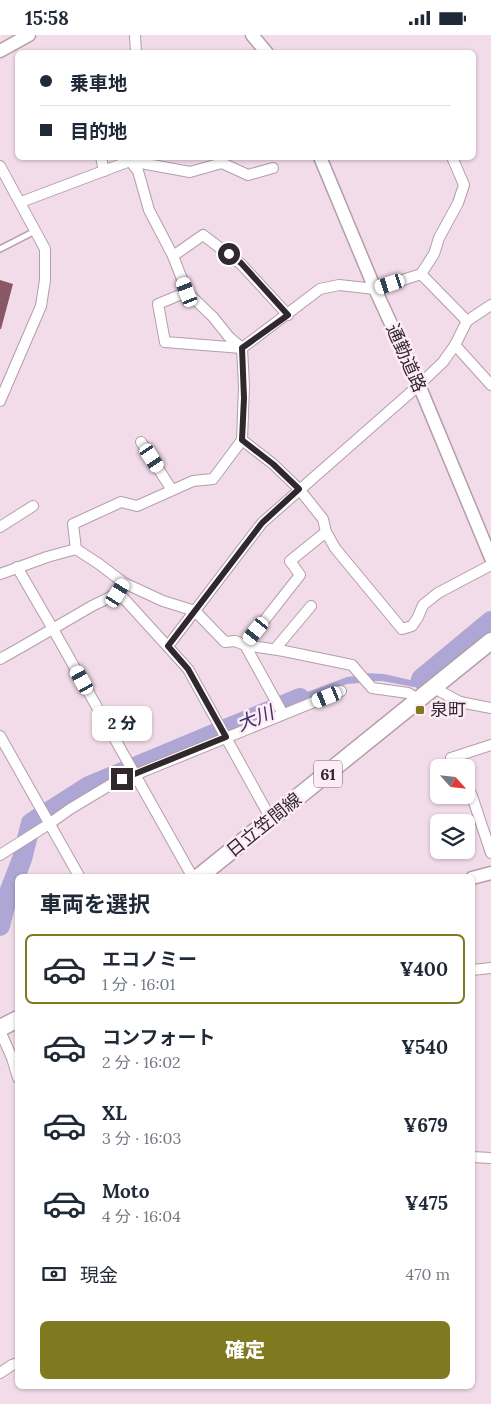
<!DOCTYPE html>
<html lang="ja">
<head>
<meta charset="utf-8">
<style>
	body { margin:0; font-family:Lora,"Noto Sans JP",serif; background:#f2f2f3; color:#1f2937; height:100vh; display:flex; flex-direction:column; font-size:19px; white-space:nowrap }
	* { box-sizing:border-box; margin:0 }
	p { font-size:16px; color:#747a83 }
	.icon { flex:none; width:28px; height:28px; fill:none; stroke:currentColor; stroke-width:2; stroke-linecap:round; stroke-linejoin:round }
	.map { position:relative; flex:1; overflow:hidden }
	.sheet { position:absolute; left:15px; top:839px; width:460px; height:515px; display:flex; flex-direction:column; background:#fff; border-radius:8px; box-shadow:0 1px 4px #0004 }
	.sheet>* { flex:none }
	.top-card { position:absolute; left:15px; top:15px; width:461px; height:110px; border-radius:8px; box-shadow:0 1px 4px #0004; display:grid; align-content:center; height:110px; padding:0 25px; background:#fff }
	.needle { width:32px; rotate:117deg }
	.tools { position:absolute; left:430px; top:724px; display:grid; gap:10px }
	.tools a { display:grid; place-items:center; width:45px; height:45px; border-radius:8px; background:#fff; box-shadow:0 1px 4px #0004; font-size:25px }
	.end { position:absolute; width:22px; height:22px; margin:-11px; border:6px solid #30282d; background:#fff; box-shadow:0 0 0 2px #fff }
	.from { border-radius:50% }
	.bubble { position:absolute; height:35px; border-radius:8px; background:#fff; box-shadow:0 1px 4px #0004; font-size:16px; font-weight:800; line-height:35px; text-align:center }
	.car { position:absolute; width:15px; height:30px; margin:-15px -8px; border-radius:6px; box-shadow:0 0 4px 1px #0007; background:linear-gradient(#fff 24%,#345 0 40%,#fff 0 76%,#345 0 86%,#fff 0) }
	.top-card b { display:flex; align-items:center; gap:18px; height:48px; font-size:19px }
	.top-card b+b { border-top:1px solid #e0e1e3 }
	.top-card i { width:12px; height:12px; background:#1f2937 }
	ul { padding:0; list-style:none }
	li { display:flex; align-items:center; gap:15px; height:70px; margin:0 10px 8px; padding:0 15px; border:2px solid transparent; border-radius:8px }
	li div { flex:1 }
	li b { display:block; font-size:19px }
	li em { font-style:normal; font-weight:800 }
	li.on { border-color:#7f791f }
	li>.icon { width:45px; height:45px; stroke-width:1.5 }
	h2 { padding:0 25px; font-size:22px; line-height:60px }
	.pay { display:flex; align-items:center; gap:12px; height:55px; padding:0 25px; font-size:19px }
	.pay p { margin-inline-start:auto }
	.button { display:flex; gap:10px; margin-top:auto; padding:10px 25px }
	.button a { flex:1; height:58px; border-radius:8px; background:#7f791f; color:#fff; font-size:20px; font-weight:800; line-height:58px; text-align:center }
	.status { display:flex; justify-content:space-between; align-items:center; height:35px; padding:0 25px; background:#fff; direction:ltr }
	.status svg { height:14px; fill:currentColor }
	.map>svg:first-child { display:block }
	.water { fill:#aea6d5 }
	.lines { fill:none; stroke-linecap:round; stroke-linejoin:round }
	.river { stroke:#aea6d5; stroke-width:20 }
	.building { fill:#8a5863 }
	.service-casing { stroke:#b39eaa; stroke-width:8 }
	.minor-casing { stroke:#b39eaa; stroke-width:12 }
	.tertiary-casing { stroke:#b39eaa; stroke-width:15 }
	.primary-casing { stroke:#b39eaa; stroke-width:19 }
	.service { stroke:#fff; stroke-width:5 }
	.minor { stroke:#fff; stroke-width:10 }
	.tertiary { stroke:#fff; stroke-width:12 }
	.primary { stroke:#fff; stroke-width:16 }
	.route { stroke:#30282d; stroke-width:6 }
	.poi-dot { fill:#7f791f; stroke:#fdebf5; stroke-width:2 }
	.labels { text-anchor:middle; stroke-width:5; stroke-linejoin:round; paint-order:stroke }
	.shield { fill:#fdebf5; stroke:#6e6269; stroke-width:1 }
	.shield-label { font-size:16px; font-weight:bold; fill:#30282d }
	.street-label { font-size:18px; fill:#30282d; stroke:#fdebf5 }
	.poi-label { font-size:18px; fill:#30282d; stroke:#fdebf5; text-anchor:start }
	.water-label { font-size:19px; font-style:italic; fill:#3c2e68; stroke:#fdebf5 }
</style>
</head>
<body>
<div class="status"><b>15:58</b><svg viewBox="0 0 49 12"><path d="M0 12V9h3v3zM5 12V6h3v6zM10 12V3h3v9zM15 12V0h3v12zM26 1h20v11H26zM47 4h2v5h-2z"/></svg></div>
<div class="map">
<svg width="491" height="1369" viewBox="0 0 491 1369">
	<rect width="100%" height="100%" fill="#f2dce9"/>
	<!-- water -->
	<g class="water">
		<polygon points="491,581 491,590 448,625 443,619"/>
		<polygon points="439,624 443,629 414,652 382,646 371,646 365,638 384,639 410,645 418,640"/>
		<polygon points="355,641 360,648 347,649 285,673 281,667 347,642"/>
	</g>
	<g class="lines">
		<!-- river -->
		<g class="river">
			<polyline points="421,644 491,586"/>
			<polyline points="0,891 7,863 22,824 31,788 89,751 300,663"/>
		</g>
	</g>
	<!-- building -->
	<polygon class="building" points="0,245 13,249 1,294 0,294"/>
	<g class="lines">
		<!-- service casing -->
		<g class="service-casing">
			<polyline id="service" points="0,214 35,196"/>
		</g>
		<!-- minor casing -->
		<g class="minor-casing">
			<g id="minor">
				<polyline points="135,0 136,18"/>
				<polyline points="101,122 104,136"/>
				<polyline points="130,126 138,136 149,175 173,221 187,257 213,282 229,302 242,313 244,351 242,405 213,444 193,446 137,471 121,467 73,489 76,514 99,529 124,548 163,566 195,576 225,607 235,606 245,610 284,616 352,630 372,653 408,658 420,665"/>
				<polyline points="0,131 45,214 45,245 41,271 0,366"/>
				<polyline points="21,167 130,126 190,137 222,128 248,140 273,133"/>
				<polyline points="173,221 203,200 241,229 288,280"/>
				<polyline points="421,239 467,286"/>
				<polyline points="187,257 158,269 165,307 242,313 320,254 339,250 375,254 421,239 434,219 439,203 458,168 464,150 452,122"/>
				<polyline points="491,270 467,286 455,310 491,350"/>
				<polyline points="242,405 273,429 299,454 323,484 326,497 335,513 402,594 412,591 418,582 423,570 438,558 491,530"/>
				<polyline points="141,407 172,455"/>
				<polyline points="0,492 33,471"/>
				<polyline points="17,532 53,594 192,841"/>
				<polyline points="0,539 47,522 76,514"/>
				<polyline points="118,557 188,634 271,784"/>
				<polyline points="168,611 262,488 419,350 443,327 455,310"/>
				<polyline points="275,614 311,571"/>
				<path d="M0,624C31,607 61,589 92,571C101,566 115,562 121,553"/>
				<polyline points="434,653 460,667 491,673"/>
				<polyline points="283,679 245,610 300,540 290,526 326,497"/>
				<polyline points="0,701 79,841"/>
				<polyline points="457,732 451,723 491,710"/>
				<polyline points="466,750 472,761 491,818"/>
				<polyline points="0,820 49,789 70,774 110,750 341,656"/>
				<polyline points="472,935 491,933"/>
				<polyline points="0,996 12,1023 18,1043"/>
				<polyline points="472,1122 491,1123"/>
				<polyline points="0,1338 12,1330 18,1328"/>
			</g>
		</g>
		<!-- tertiary casing -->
		<g class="tertiary-casing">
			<g id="tertiary">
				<polyline points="252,0 267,18"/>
				<polyline points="0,16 29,0"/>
				<polyline points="320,122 375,254 419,350 491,523"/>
				<polyline points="472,843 491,838"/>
			</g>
		</g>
		<!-- primary casing -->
		<g class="primary-casing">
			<g id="primary">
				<polyline points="200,841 491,606"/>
				<polyline points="0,993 18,984"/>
			</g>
		</g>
		<!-- service -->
		<use href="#service" class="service"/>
		<!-- minor -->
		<use href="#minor" class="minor"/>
		<!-- tertiary -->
		<use href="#tertiary" class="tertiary"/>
		<!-- primary -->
		<use href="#primary" class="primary"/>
	</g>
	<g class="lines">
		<!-- route -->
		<polyline class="route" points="122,744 226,702 188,634 168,611 262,488 299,454 273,429 242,405 244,363 242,313 288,280 241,228 229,219"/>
	</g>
	<!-- markers -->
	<rect class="poi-dot" x="415" y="670" width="10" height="10" rx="2.5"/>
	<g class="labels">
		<!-- shield labels -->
		<rect class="shield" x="314" y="725.5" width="28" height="27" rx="4"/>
		<g class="shield-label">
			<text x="328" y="745">61</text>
		</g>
		<!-- street labels -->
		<g class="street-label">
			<text transform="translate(406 323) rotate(66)" y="6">通勤道路</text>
			<text transform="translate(264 790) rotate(-39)" y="6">日立笠間線</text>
		</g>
		<!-- poi labels -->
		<g class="poi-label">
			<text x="430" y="681">泉町</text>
		</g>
		<!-- water labels -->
		<g class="water-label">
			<text transform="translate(255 683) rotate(-22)" y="7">大川</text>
		</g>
	</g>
</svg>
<div class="tools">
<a><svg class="needle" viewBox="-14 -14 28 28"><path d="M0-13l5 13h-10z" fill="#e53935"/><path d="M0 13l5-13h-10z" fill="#747a83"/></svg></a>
<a><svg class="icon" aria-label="layers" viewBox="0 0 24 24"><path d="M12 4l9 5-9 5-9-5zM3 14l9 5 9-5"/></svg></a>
</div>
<i class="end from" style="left:229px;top:219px"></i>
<i class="end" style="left:122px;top:744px"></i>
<div class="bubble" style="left:92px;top:671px;width:60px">2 分</div>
<i class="car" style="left:390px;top:249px;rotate:252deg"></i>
<i class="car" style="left:187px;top:257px;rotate:339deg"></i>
<i class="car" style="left:152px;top:423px;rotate:147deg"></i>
<i class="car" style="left:118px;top:558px;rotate:32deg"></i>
<i class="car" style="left:256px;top:596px;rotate:219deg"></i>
<i class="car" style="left:82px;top:645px;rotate:331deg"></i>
<i class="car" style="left:327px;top:662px;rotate:248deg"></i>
<div class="top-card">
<b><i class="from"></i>乗車地</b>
<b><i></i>目的地</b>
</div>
<section class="sheet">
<h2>車両を選択</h2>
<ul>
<li class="on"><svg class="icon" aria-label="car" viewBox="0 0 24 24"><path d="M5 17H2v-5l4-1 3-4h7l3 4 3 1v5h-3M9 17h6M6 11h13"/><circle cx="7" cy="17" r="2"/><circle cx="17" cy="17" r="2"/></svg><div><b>エコノミー</b><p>1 分 · 16:01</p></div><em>¥400</em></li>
<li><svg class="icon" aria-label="car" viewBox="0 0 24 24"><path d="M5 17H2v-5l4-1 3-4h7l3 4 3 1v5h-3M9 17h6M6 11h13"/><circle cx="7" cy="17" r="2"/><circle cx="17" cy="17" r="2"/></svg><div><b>コンフォート</b><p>2 分 · 16:02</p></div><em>¥540</em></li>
<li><svg class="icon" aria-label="car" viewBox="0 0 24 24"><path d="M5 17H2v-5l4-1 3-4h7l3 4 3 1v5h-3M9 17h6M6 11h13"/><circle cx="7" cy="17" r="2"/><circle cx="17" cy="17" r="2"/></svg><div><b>XL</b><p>3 分 · 16:03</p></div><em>¥679</em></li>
<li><svg class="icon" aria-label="car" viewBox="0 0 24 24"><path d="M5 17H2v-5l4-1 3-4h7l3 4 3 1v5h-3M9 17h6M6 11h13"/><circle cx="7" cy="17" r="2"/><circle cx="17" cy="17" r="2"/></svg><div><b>Moto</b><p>4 分 · 16:04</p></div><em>¥475</em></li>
</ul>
<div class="pay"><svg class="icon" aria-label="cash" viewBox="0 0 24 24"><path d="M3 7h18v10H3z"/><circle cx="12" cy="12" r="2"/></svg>現金<p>470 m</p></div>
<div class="button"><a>確定</a></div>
</section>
</div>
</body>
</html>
